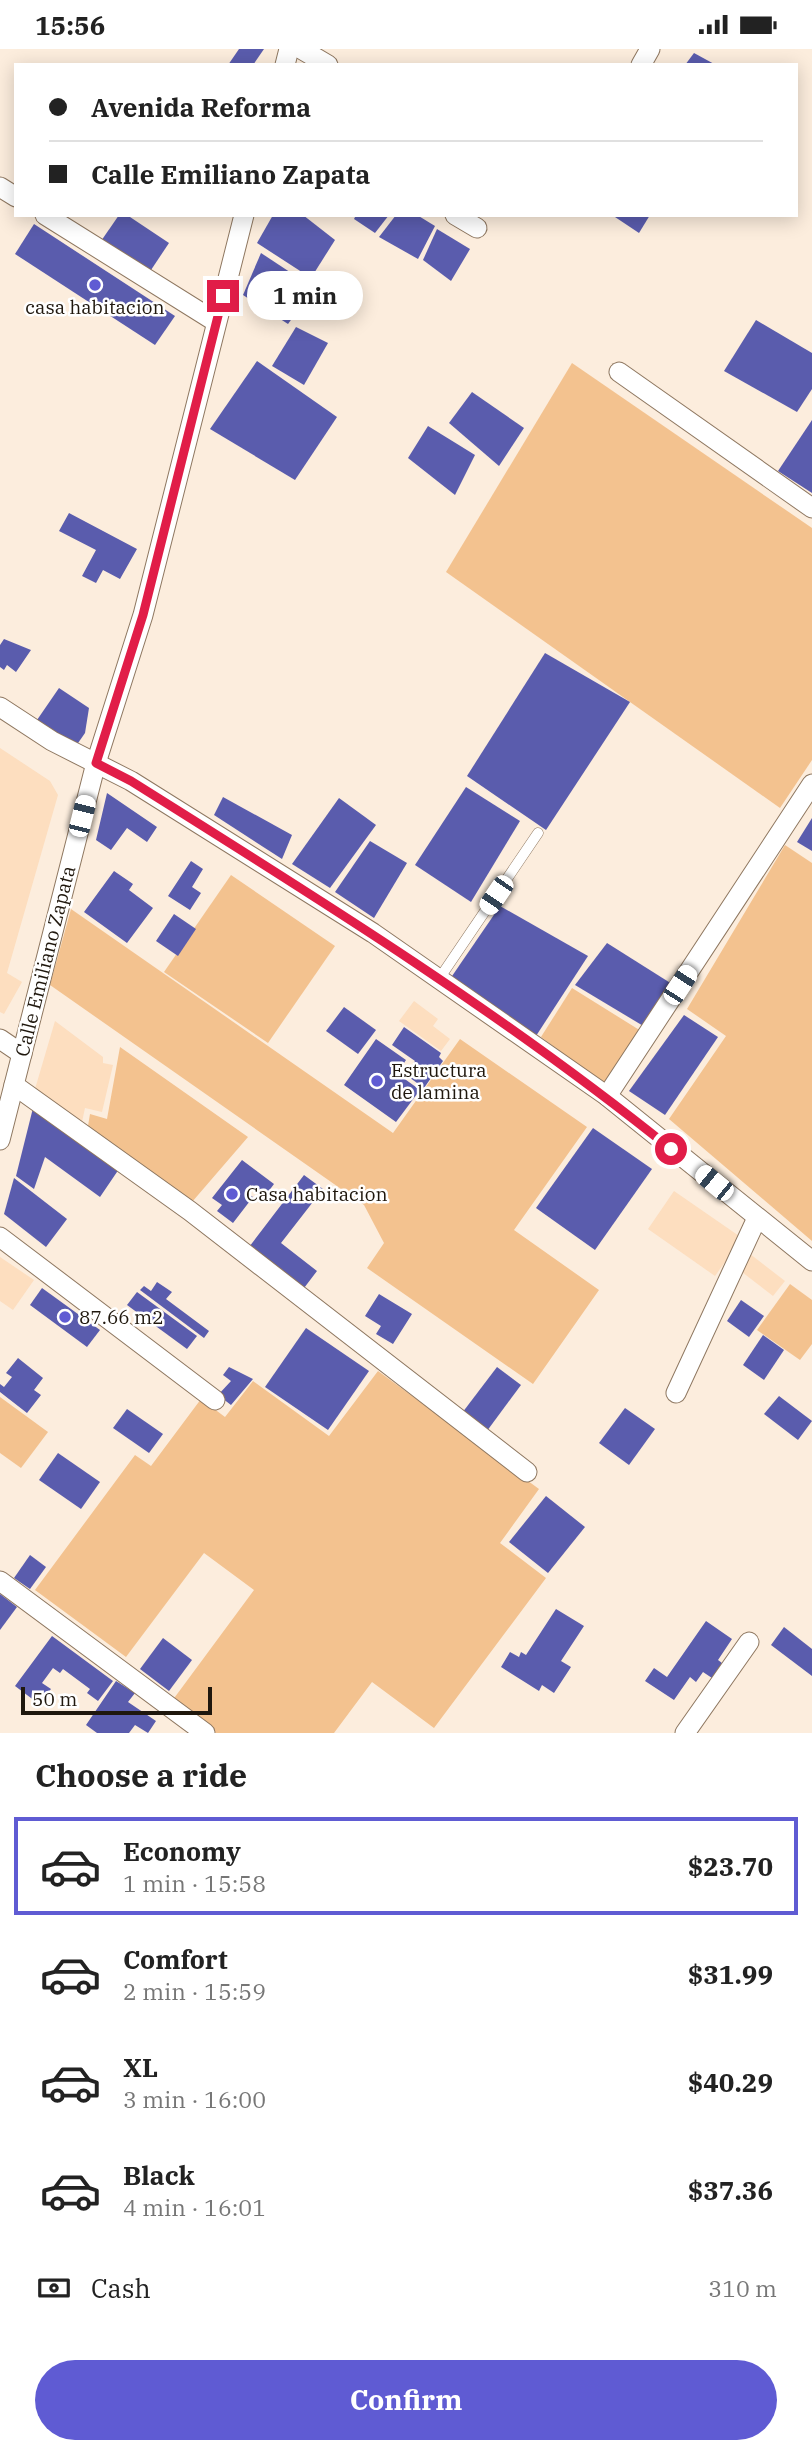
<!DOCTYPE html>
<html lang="en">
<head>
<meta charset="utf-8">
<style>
	body { margin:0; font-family:"IBM Plex Serif",serif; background:#f2f2f2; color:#222; height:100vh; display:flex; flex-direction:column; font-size:26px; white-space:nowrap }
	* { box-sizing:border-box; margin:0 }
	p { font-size:23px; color:#767676 }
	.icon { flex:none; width:38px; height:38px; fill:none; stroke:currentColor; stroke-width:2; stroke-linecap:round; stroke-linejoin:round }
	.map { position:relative; height:1684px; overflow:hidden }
	.details { display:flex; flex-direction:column; background:#fff; flex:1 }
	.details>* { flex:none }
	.banner { position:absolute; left:14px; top:14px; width:784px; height:154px; border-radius:0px; box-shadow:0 4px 18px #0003; display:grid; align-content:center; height:154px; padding:0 35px; background:#fff }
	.scale { position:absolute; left:21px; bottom:18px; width:191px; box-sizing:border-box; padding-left:7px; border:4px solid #1f170d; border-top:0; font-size:19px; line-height:24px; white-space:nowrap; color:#1f170d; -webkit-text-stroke:5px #fff; paint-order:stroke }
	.end { position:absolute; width:32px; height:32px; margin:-16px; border:9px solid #e11d48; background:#fff; box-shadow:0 0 0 4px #fff }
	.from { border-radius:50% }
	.bubble { position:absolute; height:49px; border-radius:24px; background:#fff; box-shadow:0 4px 18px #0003; font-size:23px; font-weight:700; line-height:49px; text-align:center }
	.car { position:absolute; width:21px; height:42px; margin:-21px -10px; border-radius:9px; box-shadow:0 0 5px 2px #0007; background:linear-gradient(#fff 24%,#345 0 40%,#fff 0 76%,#345 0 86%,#fff 0) }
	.banner b { display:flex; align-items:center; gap:24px; height:66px; font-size:26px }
	.banner b+b { border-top:2px solid #e0e0e0 }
	.banner i { width:18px; height:18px; background:#222 }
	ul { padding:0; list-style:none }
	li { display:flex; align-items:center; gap:21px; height:98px; margin:0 14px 10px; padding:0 21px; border:4px solid transparent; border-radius:0px }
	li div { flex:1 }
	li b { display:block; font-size:26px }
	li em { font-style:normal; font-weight:700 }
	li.active { border-color:#5f5bd3 }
	li>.icon { width:63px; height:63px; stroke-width:1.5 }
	h2 { padding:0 35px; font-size:32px; line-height:84px }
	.pay { display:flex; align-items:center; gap:18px; height:77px; padding:0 35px; font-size:26px }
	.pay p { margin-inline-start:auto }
	.button { display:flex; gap:14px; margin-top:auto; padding:14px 35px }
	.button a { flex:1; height:80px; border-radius:42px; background:#5f5bd3; color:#fff; font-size:28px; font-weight:700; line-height:80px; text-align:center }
	.status { display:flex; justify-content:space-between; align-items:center; height:49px; padding:0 35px; background:#fff; direction:ltr }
	.status svg { height:19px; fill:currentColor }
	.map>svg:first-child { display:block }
	.built { fill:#fddebf }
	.green { fill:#f3c28f }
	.building { fill:#5a5cad }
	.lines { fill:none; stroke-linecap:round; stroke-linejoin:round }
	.service-casing { stroke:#8e7760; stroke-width:11 }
	.minor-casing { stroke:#8e7760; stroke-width:21 }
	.service { stroke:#fff; stroke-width:10 }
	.minor { stroke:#fff; stroke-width:19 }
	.route { stroke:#e11d48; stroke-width:9 }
	.poi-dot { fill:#5f5bd3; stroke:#fff; stroke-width:2.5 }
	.labels { text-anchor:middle; stroke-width:5; stroke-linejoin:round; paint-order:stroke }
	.poi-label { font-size:19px; fill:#1f170d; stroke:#fff; text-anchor:start }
	.street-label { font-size:19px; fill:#1f170d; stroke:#fff }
</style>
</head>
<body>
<div class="status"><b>15:56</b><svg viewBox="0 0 49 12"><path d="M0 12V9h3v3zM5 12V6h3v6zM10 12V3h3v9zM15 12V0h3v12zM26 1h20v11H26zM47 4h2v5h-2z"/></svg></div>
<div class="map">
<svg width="812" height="1684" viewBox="0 0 812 1684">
	<rect width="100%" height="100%" fill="#fceddd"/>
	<!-- built -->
	<g class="built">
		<polygon points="0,699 50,732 58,746 7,924 22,933 4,965 0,963"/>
		<polygon points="414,952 438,970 433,977 450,990 441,1002 399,972"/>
		<polygon points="55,972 103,1008 103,1014 113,1016 102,1063 85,1059 82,1073 35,1040"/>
		<polygon points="674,1142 742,1189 715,1227 648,1180"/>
		<polygon points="750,1205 785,1232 773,1247 738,1220"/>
		<polygon points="0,1208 34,1231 13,1261 0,1252"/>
	</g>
	<!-- green -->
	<g class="green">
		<polygon points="572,314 812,479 812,711 780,759 446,523"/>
		<polygon points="785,796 812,814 812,1192 669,1070 726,987 687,960"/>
		<polygon points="231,826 335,897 268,994 164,923"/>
		<polygon points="71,860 393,1084 460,990 587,1078 514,1181 599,1241 533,1335 367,1219 384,1194 364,1156 50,936"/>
		<polygon points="572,939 641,982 605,1036 541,988"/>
		<polygon points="120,998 248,1088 192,1153 88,1077 90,1065 107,1070"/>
		<polygon points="790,1235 812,1251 812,1295 800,1311 757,1281"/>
		<polygon points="378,1322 539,1440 500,1494 546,1529 434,1679 372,1633 334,1684 216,1684 172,1652 254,1541 204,1504 126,1608 35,1541 135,1406 151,1417 201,1350 225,1368 253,1332 329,1387"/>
		<polygon points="0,1348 48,1383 21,1419 0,1404"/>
	</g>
	<!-- building -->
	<g class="building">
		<polygon points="239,0 264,0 253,16 228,16"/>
		<polygon points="694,4 716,16 685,16"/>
		<polygon points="119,166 127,166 169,194 147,227 99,195"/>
		<polygon points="273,166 303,166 335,191 311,229 257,194"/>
		<polygon points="356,166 389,166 375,184 354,170"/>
		<polygon points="396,166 417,166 435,177 418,210 379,188"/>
		<polygon points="612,166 650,166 639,184"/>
		<polygon points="34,175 175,267 155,296 15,205"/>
		<polygon points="437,180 470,200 451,232 423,211"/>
		<polygon points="261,204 314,239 288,275 243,246"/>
		<polygon points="756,271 812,304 812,340 797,363 724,322"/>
		<polygon points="296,278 328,294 304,336 272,317"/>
		<polygon points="257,312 337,368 295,431 210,380"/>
		<polygon points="472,343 524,379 499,417 449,374"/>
		<polygon points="812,371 812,444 778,422"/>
		<polygon points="428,377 475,406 455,446 408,409"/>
		<polygon points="69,464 137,500 120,530 103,521 96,534 82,527 96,501 59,482"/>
		<polygon points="4,590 31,601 16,623 7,616 4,621 0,618 0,596"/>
		<polygon points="545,604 630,653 546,781 467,727"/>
		<polygon points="59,639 89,659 85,684 76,697 37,671"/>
		<polygon points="466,738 520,772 471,853 415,816"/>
		<polygon points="107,744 157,778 147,793 127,779 111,801 96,791"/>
		<polygon points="223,748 292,786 282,810 214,766"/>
		<polygon points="339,749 376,776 330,839 292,815"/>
		<polygon points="812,769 812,802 797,793"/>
		<polygon points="370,792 407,814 374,869 335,843"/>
		<polygon points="191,812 203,820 192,838 201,844 190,861 168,847"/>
		<polygon points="114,822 133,835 129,841 153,859 127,894 84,863"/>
		<polygon points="500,857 588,907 536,987 450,930"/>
		<polygon points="174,865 196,880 178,907 156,892"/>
		<polygon points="607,894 672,935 645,978 575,936"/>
		<polygon points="344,958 376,981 358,1005 326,982"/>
		<polygon points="684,966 718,988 665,1066 629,1042"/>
		<polygon points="404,978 441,1004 439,1008 443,1012 424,1039 406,1026 415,1012 392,996"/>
		<polygon points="376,990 406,1011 400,1020 404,1023 402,1028 420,1041 396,1073 344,1036"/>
		<polygon points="33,1059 119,1120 100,1148 45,1108 34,1140 16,1127"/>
		<polygon points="593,1079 652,1120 595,1201 536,1159"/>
		<polygon points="242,1111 274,1135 265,1147 250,1136 245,1143 253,1148 233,1174 217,1162 222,1156 212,1149"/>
		<polygon points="304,1126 323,1140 281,1194 317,1222 301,1243 246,1202"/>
		<polygon points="14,1129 67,1170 46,1198 4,1165"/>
		<polygon points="157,1233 172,1243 166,1250 209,1282 204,1289 140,1241 144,1237 151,1242"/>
		<polygon points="42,1239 100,1281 87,1298 30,1256"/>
		<polygon points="137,1243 197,1287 187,1300 127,1256"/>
		<polygon points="379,1245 412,1265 393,1295 376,1285 381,1277 365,1267"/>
		<polygon points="741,1251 764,1267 749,1288 727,1272"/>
		<polygon points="306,1279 369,1322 328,1381 265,1338"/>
		<polygon points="763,1286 784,1301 764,1331 743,1316"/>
		<polygon points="18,1309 43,1329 34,1341 41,1346 27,1364 0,1343 0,1335 4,1338 12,1328 6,1324"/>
		<polygon points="229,1318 253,1330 231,1356 218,1346 231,1332 223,1326"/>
		<polygon points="497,1318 521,1336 484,1386 459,1368"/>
		<polygon points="779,1347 812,1372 798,1391 764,1365"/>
		<polygon points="625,1359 655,1380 629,1416 599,1394"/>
		<polygon points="127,1360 163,1385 149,1404 113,1379"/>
		<polygon points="58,1404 100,1433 81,1460 39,1431"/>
		<polygon points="546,1447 585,1478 548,1524 509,1493"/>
		<polygon points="30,1506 46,1518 30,1540 14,1529"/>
		<polygon points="0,1545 17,1558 0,1581"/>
		<polygon points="556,1560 584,1577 561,1612 571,1618 554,1644 542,1636 539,1642 501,1618 510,1603 519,1608 521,1603 526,1606"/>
		<polygon points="706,1572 732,1590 718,1611 722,1614 712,1629 703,1623 696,1633 690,1628 674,1651 645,1632 654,1619 667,1628"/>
		<polygon points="784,1578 812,1600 812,1627 771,1596"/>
		<polygon points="52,1587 113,1632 98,1652 87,1644 90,1640 63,1620 60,1624 53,1619 42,1634 51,1640 39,1655 15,1637"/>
		<polygon points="163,1589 192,1611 169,1642 140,1620"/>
		<polygon points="116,1632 135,1644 128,1653 156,1672 148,1684 135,1676 129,1684 97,1684 86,1676"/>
	</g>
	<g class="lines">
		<!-- service casing -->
		<g class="service-casing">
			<polyline id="service" points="439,930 538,784"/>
		</g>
		<!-- minor casing -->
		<g class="minor-casing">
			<g id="minor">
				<polyline points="301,0 328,16"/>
				<polyline points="285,16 289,0"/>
				<polyline points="641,16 650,0"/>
				<polyline points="0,138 16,148"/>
				<polyline points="45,166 216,273"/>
				<polyline points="455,166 477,179"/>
				<polyline points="619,323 812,459"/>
				<polyline points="0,658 52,692 131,732 373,884 607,1047 812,1212"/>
				<polyline points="0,990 22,1005"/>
				<polyline points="14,1036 190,1162 527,1423"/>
				<polyline points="607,1047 812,735"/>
				<polyline points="0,1091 96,714 143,566 244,166"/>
				<polyline points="0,1188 215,1351"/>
				<polyline points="676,1344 757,1169"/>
				<polyline points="0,1532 205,1684"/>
				<polyline points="685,1684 749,1593"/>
			</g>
		</g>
		<!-- service -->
		<use href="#service" class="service"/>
		<!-- minor -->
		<use href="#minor" class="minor"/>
	</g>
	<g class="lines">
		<!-- route -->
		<path class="route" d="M223,247L143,566L96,714L131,732C316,848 501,963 671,1100"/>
	</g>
	<!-- markers -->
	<g class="poi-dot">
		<circle cx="95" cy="236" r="7"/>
		<circle cx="377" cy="1032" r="7"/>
		<circle cx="232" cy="1145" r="7"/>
		<circle cx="65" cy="1268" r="7"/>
	</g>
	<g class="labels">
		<!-- poi labels -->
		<g class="poi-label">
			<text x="95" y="265" text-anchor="middle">casa habitacion</text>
			<text x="391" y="1028">Estructura<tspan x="391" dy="22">de lamina</tspan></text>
			<text x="246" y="1152">Casa habitacion</text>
			<text x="79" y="1275">87.66 m2</text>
		</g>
		<!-- street labels -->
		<g class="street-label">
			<text transform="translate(45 912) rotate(-76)" y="7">Calle Emiliano Zapata</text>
		</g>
	</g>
</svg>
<div class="scale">50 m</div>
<i class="end from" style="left:671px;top:1100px"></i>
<i class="end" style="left:223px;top:247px"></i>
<div class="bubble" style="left:247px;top:222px;width:116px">1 min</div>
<i class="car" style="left:82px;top:767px;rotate:14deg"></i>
<i class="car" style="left:496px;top:846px;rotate:214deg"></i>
<i class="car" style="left:680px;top:936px;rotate:33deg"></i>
<i class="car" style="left:714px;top:1134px;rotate:309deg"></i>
<div class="banner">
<b><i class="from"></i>Avenida Reforma</b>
<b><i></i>Calle Emiliano Zapata</b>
</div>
</div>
<section class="details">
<h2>Choose a ride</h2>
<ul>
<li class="active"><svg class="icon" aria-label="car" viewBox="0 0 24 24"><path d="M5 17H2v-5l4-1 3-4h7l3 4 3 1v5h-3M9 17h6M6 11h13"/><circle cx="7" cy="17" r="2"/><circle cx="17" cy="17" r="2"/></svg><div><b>Economy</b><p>1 min · 15:58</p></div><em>$23.70</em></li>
<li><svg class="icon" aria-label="car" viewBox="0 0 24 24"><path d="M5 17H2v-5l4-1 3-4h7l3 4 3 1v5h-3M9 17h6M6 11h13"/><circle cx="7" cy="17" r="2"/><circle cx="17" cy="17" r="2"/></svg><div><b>Comfort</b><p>2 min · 15:59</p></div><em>$31.99</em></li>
<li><svg class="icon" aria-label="car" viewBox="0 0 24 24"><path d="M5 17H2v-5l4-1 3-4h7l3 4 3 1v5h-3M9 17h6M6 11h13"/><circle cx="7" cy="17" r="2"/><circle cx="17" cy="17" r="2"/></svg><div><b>XL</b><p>3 min · 16:00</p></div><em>$40.29</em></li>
<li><svg class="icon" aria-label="car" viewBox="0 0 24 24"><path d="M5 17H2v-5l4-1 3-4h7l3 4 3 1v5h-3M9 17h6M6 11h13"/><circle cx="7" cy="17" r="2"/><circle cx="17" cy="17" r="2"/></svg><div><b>Black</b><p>4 min · 16:01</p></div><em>$37.36</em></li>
</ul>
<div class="pay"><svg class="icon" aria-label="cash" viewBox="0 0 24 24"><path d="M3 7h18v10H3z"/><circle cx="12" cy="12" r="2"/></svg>Cash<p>310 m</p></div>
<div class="button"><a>Confirm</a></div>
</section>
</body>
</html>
